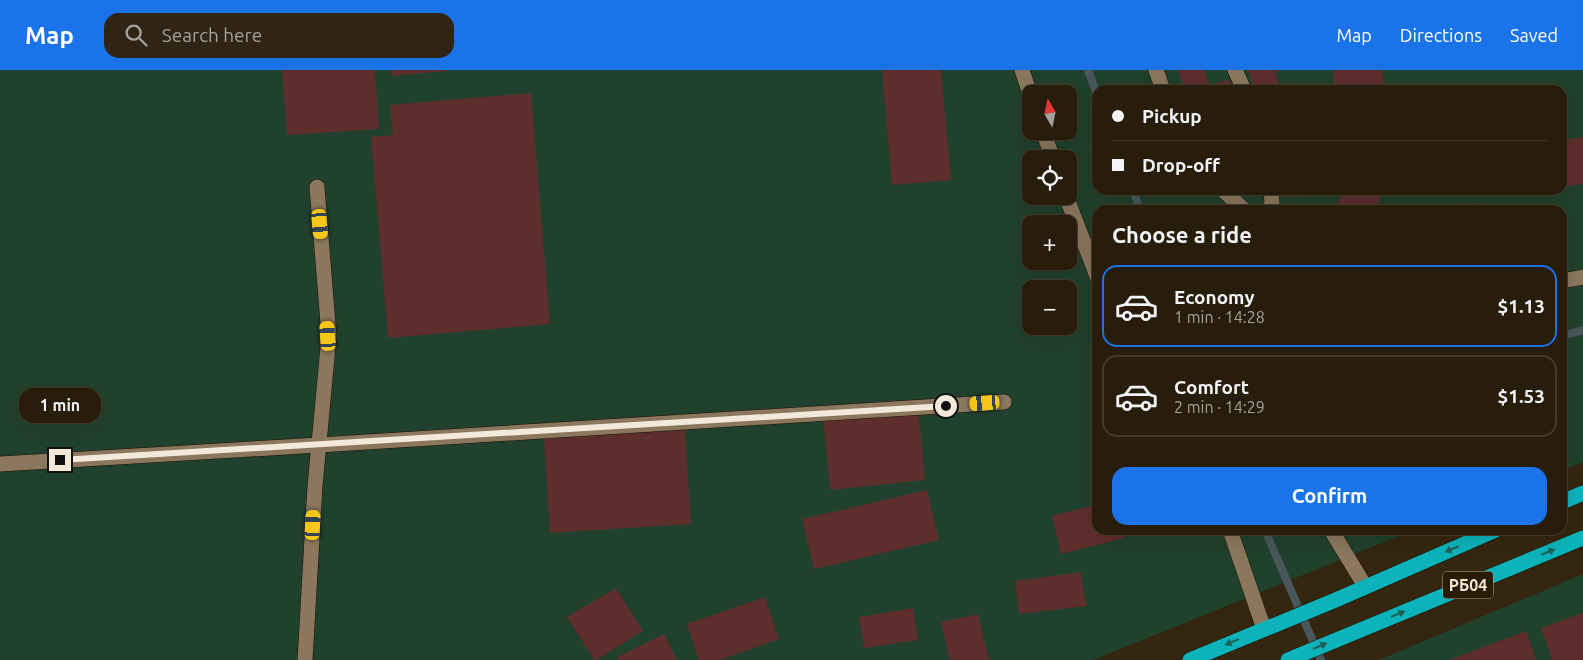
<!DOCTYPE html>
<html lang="en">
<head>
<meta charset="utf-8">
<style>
	body { margin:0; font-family:Ubuntu,sans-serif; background:#302514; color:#f1f3f6; height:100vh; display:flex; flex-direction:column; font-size:19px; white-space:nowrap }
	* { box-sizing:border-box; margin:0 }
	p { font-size:16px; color:#a5a19d }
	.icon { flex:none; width:28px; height:28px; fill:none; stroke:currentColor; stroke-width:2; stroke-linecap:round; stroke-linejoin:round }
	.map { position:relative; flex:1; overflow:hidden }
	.side { position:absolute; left:1092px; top:135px; width:475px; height:330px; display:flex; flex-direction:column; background:#281c0b; border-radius:15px; box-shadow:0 5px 20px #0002,0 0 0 1px #443a2c }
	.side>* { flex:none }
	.top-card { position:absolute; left:1092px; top:15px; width:475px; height:110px; border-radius:15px; box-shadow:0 5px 20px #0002,0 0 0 1px #443a2c; display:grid; align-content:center; height:110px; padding:0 20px; background:#281c0b }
	.needle { width:32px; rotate:351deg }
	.tools { position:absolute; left:1022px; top:15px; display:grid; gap:10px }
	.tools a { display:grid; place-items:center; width:55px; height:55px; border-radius:10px; background:#281c0b; box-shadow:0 5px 20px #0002,0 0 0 1px #443a2c; font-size:25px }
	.end { position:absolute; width:22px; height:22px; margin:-11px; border:6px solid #f3e9db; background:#111; box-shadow:0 0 0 2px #111 }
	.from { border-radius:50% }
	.bubble { position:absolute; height:35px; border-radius:15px; background:#281c0b; box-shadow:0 5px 20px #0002,0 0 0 1px #443a2c; font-size:16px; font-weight:700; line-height:35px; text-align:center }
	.car { position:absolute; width:15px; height:30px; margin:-15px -8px; border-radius:6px; box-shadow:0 0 4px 1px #0007; background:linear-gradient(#f5c518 24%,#345 0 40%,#f5c518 0 76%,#345 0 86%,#f5c518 0) }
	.top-card b { display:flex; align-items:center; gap:18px; height:48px; font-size:19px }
	.top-card b+b { border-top:1px solid #443a2c }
	.top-card i { width:12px; height:12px; background:#f1f3f6 }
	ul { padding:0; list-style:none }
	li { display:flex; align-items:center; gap:15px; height:82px; margin:0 10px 8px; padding:0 10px; border:2px solid #443a2c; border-radius:15px }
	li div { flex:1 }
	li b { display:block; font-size:19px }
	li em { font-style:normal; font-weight:700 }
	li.selected { border-color:#1a73e8 }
	li>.icon { width:45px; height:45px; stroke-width:1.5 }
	h2 { padding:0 20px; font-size:22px; line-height:60px }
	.button { display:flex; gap:10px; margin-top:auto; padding:10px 20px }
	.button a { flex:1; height:58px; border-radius:15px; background:#1a73e8; color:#fff; font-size:20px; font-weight:700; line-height:58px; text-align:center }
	header { display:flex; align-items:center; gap:30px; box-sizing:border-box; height:70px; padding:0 25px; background:#1a73e8; color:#fff }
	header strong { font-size:24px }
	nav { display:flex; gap:28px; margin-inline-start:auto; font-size:18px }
	.search { width:350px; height:45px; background:#302514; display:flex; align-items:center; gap:12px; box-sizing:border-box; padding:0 18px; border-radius:15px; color:#a5a19d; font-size:19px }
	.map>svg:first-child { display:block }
	.green { fill:#20412d; fill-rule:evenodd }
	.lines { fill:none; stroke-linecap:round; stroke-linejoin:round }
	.stream { stroke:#49575b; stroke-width:8 }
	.building { fill:#5e2e2d }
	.minor-casing { stroke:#1d0e00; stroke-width:16 }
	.highway-casing { stroke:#1d0e00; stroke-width:16 }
	.minor { stroke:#8a775e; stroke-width:15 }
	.highway { stroke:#0db3ba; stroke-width:15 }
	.oneway { fill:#1e6056 }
	.route { stroke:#f3e9db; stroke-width:6 }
	.labels { text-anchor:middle; stroke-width:4.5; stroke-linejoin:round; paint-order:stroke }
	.shield { fill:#2b1c05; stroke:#b7ac9b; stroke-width:1 }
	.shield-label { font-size:16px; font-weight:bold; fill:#f3e9db }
</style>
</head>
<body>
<header>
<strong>Map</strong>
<div class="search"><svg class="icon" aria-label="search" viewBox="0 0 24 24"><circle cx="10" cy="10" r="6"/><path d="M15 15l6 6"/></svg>Search here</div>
<nav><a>Map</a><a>Directions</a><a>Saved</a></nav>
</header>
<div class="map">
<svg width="1583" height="590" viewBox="0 0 1583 590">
	<rect width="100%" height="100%" fill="#35260f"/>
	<!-- green -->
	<g class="green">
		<path d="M0,0H1583V392L1563,400L1562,140H1098V460H1414L1093,590H0ZM1098,20H1562V120H1098ZM1031,24H1069V61H1031ZM1031,89H1069V126H1031ZM1031,154H1069V191H1031ZM1031,219H1069V256H1031Z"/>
		<polygon points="1583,504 1583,590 1378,590 1386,587"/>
	</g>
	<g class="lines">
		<!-- stream -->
		<g class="stream">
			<polyline points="1088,0 1098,27"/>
			<polyline points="1133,120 1140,140"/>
			<polyline points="1562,266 1583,260"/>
			<polyline points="1265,460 1321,590"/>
		</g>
	</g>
	<!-- building -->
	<g class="building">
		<polygon points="282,0 375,0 379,59 287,65"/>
		<polygon points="391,0 447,0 447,1 392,6"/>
		<polygon points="882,0 941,0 951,110 892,115"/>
		<polygon points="1178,0 1204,0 1210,16 1229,9 1232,20 1185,20"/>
		<polygon points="1248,0 1280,0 1275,2 1281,20 1255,20"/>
		<polygon points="1333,0 1382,0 1385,20 1335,20"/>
		<polygon points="531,23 550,254 388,268 371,67 393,65 390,35"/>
		<polygon points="1583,67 1583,114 1562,117 1562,70"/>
		<polygon points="1277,120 1323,120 1323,126 1277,127"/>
		<polygon points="1343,120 1383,120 1375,140 1350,140 1337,135"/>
		<polygon points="1477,133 1478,140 1404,140 1403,138"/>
		<polygon points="1562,327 1568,348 1562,349"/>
		<polygon points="918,335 925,410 830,420 823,345"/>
		<polygon points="685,360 691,454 550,463 544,369"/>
		<polygon points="927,420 939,470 814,499 802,449"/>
		<polygon points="1098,434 1098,460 1123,460 1125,468 1061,484 1052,446"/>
		<polygon points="1081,502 1086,536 1019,544 1015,511"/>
		<polygon points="616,518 643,561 596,590 594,590 567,547"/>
		<polygon points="765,527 779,569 720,590 699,590 687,554"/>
		<polygon points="913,538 918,570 864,578 859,547"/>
		<polygon points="1583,543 1583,590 1552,590 1541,558"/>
		<polygon points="978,544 989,590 950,590 941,552"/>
		<polygon points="1526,561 1536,590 1449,590"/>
		<polygon points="664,564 677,590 619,590 617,587"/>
	</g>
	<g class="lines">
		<!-- minor casing -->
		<g class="minor-casing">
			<g id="minor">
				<polyline points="1022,0 1031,27"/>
				<polyline points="1156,0 1163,20"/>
				<polyline points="1235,0 1244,20"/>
				<polyline points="1043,61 1053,89"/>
				<polyline points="1223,120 1244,140"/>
				<polyline points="1066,126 1098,209"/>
				<polyline points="1269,140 1272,133 1271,120"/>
				<polyline points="1562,211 1583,207"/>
				<polyline points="0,394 319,375 1004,332"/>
				<polyline points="1230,460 1264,559"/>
				<polyline points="1331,460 1365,516"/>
				<polyline points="305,590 315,416 329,266 317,117"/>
			</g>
		</g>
		<!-- highway casing -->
		<g class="highway-casing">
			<g id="highway">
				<polyline points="1562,432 1583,423"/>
				<polyline points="1190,590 1338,529 1496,460"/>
				<polyline points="1288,590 1583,468"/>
			</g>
		</g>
		<!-- minor -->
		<use href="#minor" class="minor"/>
		<!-- highway -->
		<use href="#highway" class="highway"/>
	</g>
	<!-- one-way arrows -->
	<defs><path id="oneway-solid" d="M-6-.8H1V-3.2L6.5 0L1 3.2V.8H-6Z" transform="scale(1.25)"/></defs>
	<g class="oneway">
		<use href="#oneway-solid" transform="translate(1452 479) rotate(157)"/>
		<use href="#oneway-solid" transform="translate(1548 482) rotate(-22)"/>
		<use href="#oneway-solid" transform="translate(1398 544) rotate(-22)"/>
		<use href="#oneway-solid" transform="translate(1232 572) rotate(157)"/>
		<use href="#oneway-solid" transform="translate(1320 576) rotate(-23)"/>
	</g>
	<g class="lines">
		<!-- route -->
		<polyline class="route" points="60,390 946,336"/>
	</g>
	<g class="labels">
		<!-- shield labels -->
		<rect class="shield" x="1443" y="501.5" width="50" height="27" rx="4"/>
		<g class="shield-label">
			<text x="1468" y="521">РБ04</text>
		</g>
	</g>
</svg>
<div class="tools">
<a><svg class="needle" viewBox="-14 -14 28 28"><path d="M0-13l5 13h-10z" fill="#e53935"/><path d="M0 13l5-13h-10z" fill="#a5a19d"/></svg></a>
<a><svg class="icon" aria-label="locate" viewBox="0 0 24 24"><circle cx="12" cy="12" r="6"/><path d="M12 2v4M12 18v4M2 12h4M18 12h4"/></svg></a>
<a>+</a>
<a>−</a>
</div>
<i class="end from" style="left:946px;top:336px"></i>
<i class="end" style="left:60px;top:390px"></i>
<div class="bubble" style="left:19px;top:318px;width:82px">1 min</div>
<i class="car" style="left:320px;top:154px;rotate:175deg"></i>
<i class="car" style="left:328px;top:266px;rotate:356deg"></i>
<i class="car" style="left:985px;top:333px;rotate:266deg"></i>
<i class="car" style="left:313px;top:455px;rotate:3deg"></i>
<div class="top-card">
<b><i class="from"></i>Pickup</b>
<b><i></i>Drop-off</b>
</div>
<section class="side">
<h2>Choose a ride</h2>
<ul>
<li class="selected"><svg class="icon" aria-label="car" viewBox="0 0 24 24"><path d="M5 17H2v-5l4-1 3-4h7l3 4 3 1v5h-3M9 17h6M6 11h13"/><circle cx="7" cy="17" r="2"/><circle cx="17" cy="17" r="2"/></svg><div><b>Economy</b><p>1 min · 14:28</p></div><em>$1.13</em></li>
<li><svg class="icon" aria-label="car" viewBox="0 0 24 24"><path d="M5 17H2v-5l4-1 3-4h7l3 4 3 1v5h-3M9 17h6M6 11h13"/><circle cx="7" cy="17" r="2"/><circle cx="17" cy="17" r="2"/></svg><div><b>Comfort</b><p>2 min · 14:29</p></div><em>$1.53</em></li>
</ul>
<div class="button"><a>Confirm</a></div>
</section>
</div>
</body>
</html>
